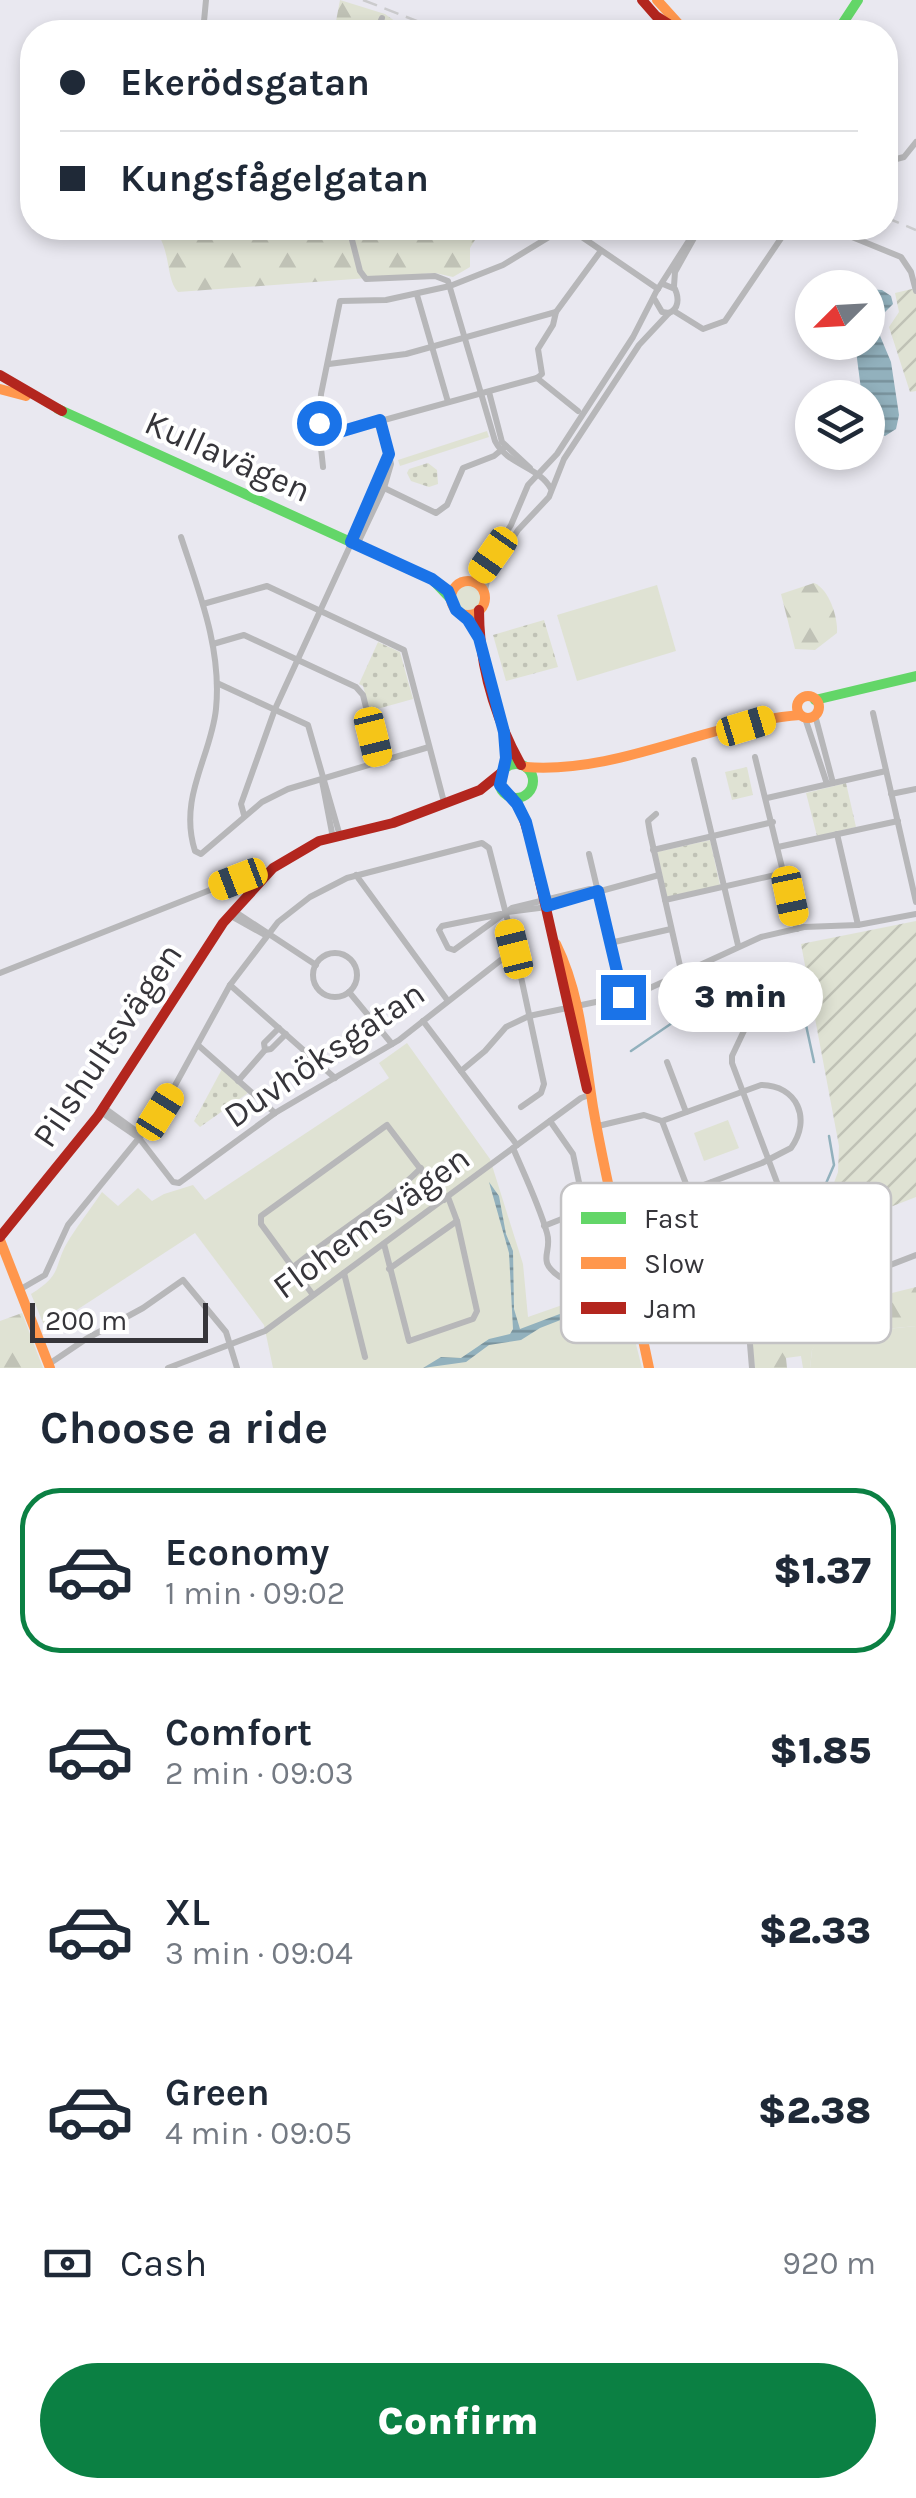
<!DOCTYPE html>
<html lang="en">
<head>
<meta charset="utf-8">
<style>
	body { margin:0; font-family:Karla,sans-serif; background:#f2f2f3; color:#1f2937; height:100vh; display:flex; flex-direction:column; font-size:38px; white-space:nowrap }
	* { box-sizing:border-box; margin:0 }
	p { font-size:32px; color:#747a83 }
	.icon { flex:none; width:55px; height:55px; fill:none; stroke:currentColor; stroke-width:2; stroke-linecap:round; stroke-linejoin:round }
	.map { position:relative; height:1368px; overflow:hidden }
	.side { display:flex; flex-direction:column; background:#fff; flex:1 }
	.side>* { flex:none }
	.banner { position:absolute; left:20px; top:20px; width:878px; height:220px; border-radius:40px; box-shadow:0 5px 15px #0003; display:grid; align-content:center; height:220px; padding:0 40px; background:#fff }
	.needle { width:65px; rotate:246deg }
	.buttons { position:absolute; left:795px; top:270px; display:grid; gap:20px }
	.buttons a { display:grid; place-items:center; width:90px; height:90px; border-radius:50%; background:#fff; box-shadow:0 5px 15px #0003; font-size:50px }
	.scale { position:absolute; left:30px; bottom:25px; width:178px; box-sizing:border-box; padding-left:10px; border:5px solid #36353a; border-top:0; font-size:28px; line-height:35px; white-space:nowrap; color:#36353a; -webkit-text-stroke:8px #fff; paint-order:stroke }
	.end { position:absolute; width:45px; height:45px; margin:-22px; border:12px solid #1a73e8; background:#fff; box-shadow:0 0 0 5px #fff }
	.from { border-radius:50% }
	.bubble { position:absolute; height:70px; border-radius:35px; background:#fff; box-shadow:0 5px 15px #0003; font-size:32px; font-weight:800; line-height:70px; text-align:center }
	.car { position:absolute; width:30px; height:60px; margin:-30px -15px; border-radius:12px; box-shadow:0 0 8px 2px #0007; background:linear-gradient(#f5c518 24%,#345 0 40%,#f5c518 0 76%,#345 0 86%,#f5c518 0) }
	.banner b { display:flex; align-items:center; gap:35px; height:95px; font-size:38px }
	.banner b+b { border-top:2px solid #e0e1e3 }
	.banner i { width:25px; height:25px; background:#1f2937 }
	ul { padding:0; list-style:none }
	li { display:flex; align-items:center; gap:30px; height:165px; margin:0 20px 15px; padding:0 20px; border:5px solid transparent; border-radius:40px }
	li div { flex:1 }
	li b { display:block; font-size:38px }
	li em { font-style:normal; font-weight:800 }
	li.current { border-color:#0b8043 }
	li>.icon { width:90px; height:90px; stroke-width:1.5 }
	h2 { padding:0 40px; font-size:45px; line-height:120px }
	.pay { display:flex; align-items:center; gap:25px; height:110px; padding:0 40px; font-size:38px }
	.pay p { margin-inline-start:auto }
	.cta { display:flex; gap:20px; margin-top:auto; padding:20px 40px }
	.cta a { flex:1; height:115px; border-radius:60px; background:#0b8043; color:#fff; font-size:40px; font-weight:800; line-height:115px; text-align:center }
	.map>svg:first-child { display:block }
	.grass { fill:#dfe2d3 }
	.forest { fill:url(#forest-firs) }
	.park { fill:url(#park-dots) }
	.garden { fill:url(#garden-furrows) }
	.water { fill:url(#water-rules) }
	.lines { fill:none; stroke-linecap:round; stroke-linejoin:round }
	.stream { stroke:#92b1bd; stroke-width:2.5 }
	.street { stroke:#b7b7b9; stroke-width:6 }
	.fast { stroke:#63d668; stroke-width:10 }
	.slow { stroke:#ff974d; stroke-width:10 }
	.jam { stroke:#b3261e; stroke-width:10 }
	.rail { stroke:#cbcbcd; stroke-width:2.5; stroke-dasharray:15 8; stroke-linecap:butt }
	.route { stroke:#1a73e8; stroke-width:12 }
	.labels { text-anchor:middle; stroke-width:8; stroke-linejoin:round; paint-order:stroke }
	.street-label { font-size:35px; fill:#36353a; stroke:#fff }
	.key { fill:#fff; stroke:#c3c2c4; stroke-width:2.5 }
	.key-label { font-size:28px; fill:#36353a }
</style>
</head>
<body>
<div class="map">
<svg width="916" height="1368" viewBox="0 0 916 1368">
	<defs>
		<pattern id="forest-firs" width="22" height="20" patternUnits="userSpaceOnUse" patternTransform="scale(2.5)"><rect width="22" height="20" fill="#dfe2d3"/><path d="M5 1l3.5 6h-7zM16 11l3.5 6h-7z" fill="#c0c2b6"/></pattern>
		<pattern id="park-dots" width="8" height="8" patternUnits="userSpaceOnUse" patternTransform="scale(2.5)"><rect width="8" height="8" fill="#dfe2d3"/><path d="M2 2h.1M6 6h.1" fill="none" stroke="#c0c2b6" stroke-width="1.8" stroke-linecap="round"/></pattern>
		<pattern id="garden-furrows" width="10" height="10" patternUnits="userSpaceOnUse" patternTransform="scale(2.5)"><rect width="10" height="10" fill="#dfe2d3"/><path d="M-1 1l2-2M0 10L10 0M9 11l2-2" fill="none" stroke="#c0c2b6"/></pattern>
		<pattern id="water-rules" width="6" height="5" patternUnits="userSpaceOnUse" patternTransform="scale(2.5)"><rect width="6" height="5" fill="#92b1bd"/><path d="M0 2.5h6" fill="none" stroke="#78919b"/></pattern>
	</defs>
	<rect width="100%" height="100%" fill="#e9e8f0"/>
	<!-- grass -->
	<g class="grass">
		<polygon points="487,431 489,437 400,466 398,460"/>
		<polygon points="657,585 676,651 577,681 557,615"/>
		<circle cx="468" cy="598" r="12"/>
		<path d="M407,1043L490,1159L523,1264L528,1317L608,1289L620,1280L642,1368H273L264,1325L195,1233L46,1330L31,1294C65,1273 52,1266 70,1238C80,1222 92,1207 102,1192L118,1206L138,1188L152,1201L164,1194L193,1185L205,1200L389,1078L379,1063Z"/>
		<polygon points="728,1120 739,1148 704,1161 694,1133"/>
		<polygon points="916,1326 916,1368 810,1368 812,1350 820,1336"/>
	</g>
	<!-- forest -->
	<g class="forest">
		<polygon points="340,0 385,14 410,32 334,32"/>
		<path d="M154,228H463V233L475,240L470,248V267L453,277L435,273L178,292C165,278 172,251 154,228Z"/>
		<path d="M814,583C829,589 838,617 837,633L815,650L795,649L781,594Z"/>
		<polygon points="855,1283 864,1300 916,1287 916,1326 823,1335 812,1350 810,1368 803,1368 801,1356 786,1358 787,1368 755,1368 751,1333 758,1320"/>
		<polygon points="22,1313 43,1368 0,1368 0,1321"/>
	</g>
	<!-- park -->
	<g class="park">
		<polygon points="428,463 437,470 438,484 429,487 411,481 407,473 409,469"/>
		<polygon points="544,620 558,667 506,681 493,635"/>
		<polygon points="378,642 400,652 413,699 370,711 363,686 359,684"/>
		<polygon points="747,767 753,795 732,800 725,772"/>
		<polygon points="846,783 856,827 817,836 806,793"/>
		<polygon points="710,840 720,885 667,897 657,852"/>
		<polygon points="222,1069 248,1093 200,1127 194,1121"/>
	</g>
	<!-- garden -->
	<g class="garden">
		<polygon points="916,288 916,391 910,392 889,327 899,312 895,293"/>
		<polygon points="916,921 916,1197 839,1227 826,1204 838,1172 839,1146 801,944"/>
	</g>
	<!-- water -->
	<g class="water">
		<polygon points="868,289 882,290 891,296 893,304 882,315 878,331 891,362 899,415 896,429 885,436 879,434 868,417 868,398 862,397 855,343 868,342"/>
		<polygon points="489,1182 499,1196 506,1234 513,1251 514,1309 520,1329 610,1295 617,1298 540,1328 521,1340 489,1345 466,1362 423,1368 441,1357 461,1358 489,1339 510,1334 513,1329 509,1253"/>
	</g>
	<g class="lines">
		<!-- stream -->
		<g class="stream">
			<polyline points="631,1051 675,1021 791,977 796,979 814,1062"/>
			<polyline points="817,1204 834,1165 829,1136"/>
			<polyline points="770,1236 781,1229 794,1231 816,1211"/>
			<polyline points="677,1276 709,1256 746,1251 762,1241"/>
		</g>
		<!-- street -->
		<g class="street">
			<polyline points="203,32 206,0"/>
			<polyline points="376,32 382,18"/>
			<polyline points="885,162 904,157 916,142"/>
			<path d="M349,228L360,271L366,279L435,276L448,281L495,441C507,465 540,467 551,489"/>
			<polyline points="830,228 901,257 911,272 916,291"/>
			<polyline points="674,286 675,272 694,238"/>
			<polyline points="417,295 448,402"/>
			<path d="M655,300L662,312L669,313C679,309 679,298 675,289L663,284"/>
			<polyline points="674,311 703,329 725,321 788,228"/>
			<polyline points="329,364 406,354 556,312 600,252"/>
			<polyline points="537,378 578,411"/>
			<polyline points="489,392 502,442 530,468"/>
			<polyline points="321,435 326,436 537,378 542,374 538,349 553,325 556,312"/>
			<polyline points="323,467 319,429 321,394 340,301 386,300 450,286 503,265 554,234 576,233 658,289"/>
			<polyline points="378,485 436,513 447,505 463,468 494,456 505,447"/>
			<path d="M181,537C199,592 222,649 216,709C211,757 178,797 195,851L201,854L262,802L288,789L429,747"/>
			<polyline points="357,545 384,488 391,464 381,420"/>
			<polyline points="469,582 479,575 511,525 528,485 557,454 633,337 656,292 697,228"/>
			<polyline points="484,594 488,577 518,530 549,497 564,459 639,345 669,313"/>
			<polyline points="203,604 267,586 404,650 444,802"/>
			<polyline points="213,644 244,635 356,687 363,695 379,761"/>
			<polyline points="217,683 308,725 340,836"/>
			<polyline points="873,713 916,902"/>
			<polyline points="815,715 833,783"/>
			<polyline points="805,718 827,784"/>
			<polyline points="755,757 797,929"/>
			<polyline points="694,760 738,945"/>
			<polyline points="322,781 333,838"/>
			<polyline points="891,794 916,789"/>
			<polyline points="767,798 886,771"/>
			<polyline points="656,814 648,821 650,833 682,975"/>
			<polyline points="244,815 241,804 275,709 378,485 389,454"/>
			<polyline points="837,834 858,925"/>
			<polyline points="778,847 898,821"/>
			<polyline points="653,850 773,822"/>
			<polyline points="589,854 623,997"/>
			<polyline points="356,875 448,1001"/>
			<polyline points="665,900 784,873"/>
			<polyline points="234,911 316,965"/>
			<polyline points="507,912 539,908 659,875"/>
			<polyline points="501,914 442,926 439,930 448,948 454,950 512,908 590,889 598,891"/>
			<polyline points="229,915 265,935"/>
			<polyline points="610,943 671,929"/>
			<polyline points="515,949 544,1084 541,1093 521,1107"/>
			<circle cx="335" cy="975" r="22"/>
			<polyline points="0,973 238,879 245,877 257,884"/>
			<polyline points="230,985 335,1078"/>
			<polyline points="349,992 392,1044"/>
			<polyline points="750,1018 732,1056 732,1063 781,1193"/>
			<polyline points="423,1021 517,1145"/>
			<polyline points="279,1028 264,1043 265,1050 271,1049 286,1034"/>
			<polyline points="199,1046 275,1113"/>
			<polyline points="667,1062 686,1112"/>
			<polyline points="461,1071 485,1051 506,1027 529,1016 639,993 761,937 804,927 858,925 916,914"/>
			<polyline points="238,1081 265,1050"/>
			<polyline points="101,1112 139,1138"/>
			<polyline points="662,1121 688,1189"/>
			<path d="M513,1148C525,1176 539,1205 547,1233C553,1253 535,1260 560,1277C577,1279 590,1270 594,1253L573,1154L550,1121"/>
			<polyline points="712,1182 725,1215"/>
			<polyline points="658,1192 673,1232"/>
			<path d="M544,1226L582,1211L645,1197L673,1187L693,1189L762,1163L791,1148C812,1119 797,1085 761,1085L662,1121L644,1115L598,1126"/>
			<polyline points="384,1244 409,1341 473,1319 477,1311 457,1221 448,1197"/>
			<path d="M292,1268C334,1233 382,1207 421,1168"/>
			<polyline points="389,1269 457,1221"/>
			<polyline points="344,1273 365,1357"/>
			<polyline points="19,1290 45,1275 68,1225 161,1111 230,985 278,922 310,897 347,878 482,843 489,848 515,949 399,1040 275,1113 179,1183 173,1182 139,1138 136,1131 103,1107"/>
			<polyline points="313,1295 261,1224 261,1216 387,1125 444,1200"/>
			<polyline points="49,1364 86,1339 143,1308 183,1280 226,1332 237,1368"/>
			<polyline points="168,1368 265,1331 581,1098 592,1094"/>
			<polyline points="752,1368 749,1332 756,1317 916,1255"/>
		</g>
		<!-- fast -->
		<g class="fast">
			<polyline points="837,32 858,0"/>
			<polyline points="58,409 432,579 451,599"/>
			<polyline points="815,700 916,676"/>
			<circle cx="516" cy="781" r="17"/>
		</g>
		<!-- slow -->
		<g class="slow">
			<polyline points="657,0 685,31"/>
			<polyline points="0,389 26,396"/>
			<circle cx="468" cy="598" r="17"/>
			<circle cx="808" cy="707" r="11"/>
			<path d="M526,767C620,774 707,722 800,715"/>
			<path d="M556,944C581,995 584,1051 593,1107C608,1194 631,1281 649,1368"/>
			<polyline points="0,1240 50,1368"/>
		</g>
		<!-- jam -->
		<g class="jam">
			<polyline points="642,0 656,16 681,32"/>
			<polyline points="0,375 62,411"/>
			<path d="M479,610C479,664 495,718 521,765"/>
			<polyline points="512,797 522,813 531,842 587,1089"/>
			<polyline points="0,1237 98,1116 223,923 273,868 319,841 393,823 480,790 501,773"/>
		</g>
		<!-- rail -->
		<g class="rail">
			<polyline points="363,0 445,32"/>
			<polyline points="885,217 916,230"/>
		</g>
	</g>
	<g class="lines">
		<!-- route -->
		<polyline class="route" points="319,423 320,434 326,436 380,420 389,454 351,542 432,579 448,591 456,610 468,620 479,638 504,732 506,758 500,785 517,804 526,822 547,906 598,891 623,997"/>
	</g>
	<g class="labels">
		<!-- street labels -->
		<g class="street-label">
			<text transform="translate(228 456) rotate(24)" y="12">Kullavägen</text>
			<text transform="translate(107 1045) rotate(-56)" y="12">Pilshultsvägen</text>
			<text transform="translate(324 1054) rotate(-34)" y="12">Duvhöksgatan</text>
			<text transform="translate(371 1222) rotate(-36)" y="12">Flohemsvägen</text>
		</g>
	</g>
	<!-- legend -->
	<rect x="561" y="1183" width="330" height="160" rx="15" class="key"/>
	<rect x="581" y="1212" width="45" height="12" fill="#63d668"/>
	<rect x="581" y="1257" width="45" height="12" fill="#ff974d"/>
	<rect x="581" y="1302" width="45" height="12" fill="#b3261e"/>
	<g class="key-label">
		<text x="644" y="1228">Fast</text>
		<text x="644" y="1273">Slow</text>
		<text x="644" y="1318">Jam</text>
	</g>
</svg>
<div class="buttons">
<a><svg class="needle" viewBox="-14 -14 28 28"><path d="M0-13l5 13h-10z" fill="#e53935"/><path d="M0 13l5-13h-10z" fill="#747a83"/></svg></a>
<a><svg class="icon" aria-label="layers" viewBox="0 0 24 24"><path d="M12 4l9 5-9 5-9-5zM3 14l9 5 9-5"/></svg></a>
</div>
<div class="scale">200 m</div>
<i class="end from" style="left:319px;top:423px"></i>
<i class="end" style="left:623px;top:997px"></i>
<div class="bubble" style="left:658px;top:962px;width:165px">3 min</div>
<i class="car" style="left:493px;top:555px;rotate:215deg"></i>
<i class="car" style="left:746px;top:726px;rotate:73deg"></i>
<i class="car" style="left:373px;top:737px;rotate:166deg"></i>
<i class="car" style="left:238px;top:879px;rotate:249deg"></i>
<i class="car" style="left:790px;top:896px;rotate:168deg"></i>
<i class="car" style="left:514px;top:949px;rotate:346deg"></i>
<i class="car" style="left:160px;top:1112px;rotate:32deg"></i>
<div class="banner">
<b><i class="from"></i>Ekerödsgatan</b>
<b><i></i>Kungsfågelgatan</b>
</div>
</div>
<section class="side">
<h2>Choose a ride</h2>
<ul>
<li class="current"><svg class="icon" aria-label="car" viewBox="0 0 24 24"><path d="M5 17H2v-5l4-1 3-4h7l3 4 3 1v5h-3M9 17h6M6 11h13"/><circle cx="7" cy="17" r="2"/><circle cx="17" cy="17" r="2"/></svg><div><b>Economy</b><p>1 min · 09:02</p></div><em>$1.37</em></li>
<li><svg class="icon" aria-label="car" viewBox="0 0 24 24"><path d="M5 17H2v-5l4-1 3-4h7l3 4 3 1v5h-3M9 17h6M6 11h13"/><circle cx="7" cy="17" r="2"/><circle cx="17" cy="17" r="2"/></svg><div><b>Comfort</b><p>2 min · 09:03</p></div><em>$1.85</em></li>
<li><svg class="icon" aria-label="car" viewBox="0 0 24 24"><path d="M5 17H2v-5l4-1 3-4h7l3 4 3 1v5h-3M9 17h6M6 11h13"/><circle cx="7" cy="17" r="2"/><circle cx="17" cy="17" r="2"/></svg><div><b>XL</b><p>3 min · 09:04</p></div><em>$2.33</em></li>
<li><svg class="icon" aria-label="car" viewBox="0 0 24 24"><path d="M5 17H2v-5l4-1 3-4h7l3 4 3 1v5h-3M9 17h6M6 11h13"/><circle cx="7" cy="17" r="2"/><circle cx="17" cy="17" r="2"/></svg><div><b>Green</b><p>4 min · 09:05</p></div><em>$2.38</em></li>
</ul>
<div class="pay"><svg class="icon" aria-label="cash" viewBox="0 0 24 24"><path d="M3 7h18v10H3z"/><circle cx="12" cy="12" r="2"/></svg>Cash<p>920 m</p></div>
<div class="cta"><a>Confirm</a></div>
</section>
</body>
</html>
